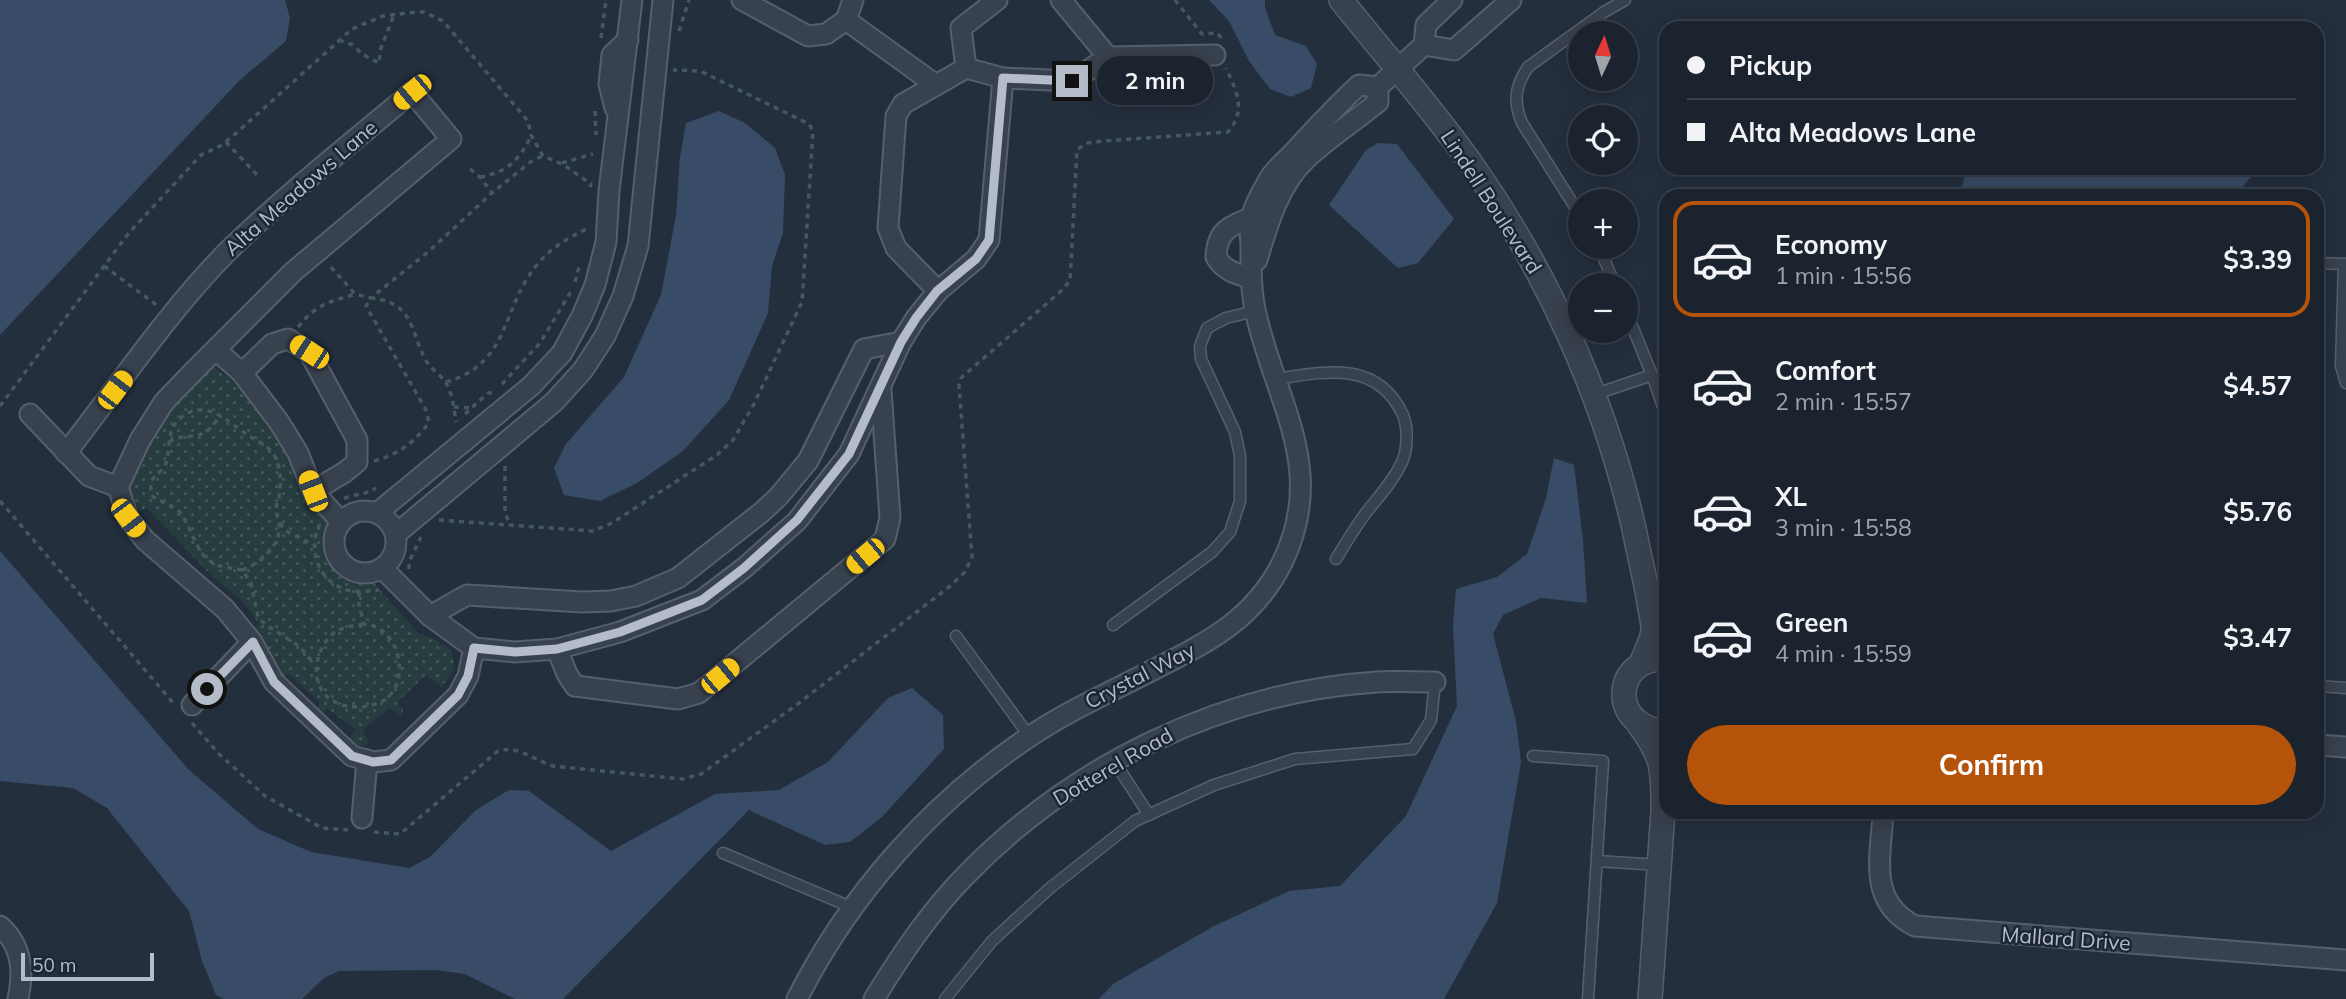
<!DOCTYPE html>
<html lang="en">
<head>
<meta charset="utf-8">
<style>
	body { margin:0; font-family:Mulish,sans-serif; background:#282f3a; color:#f1f3f6; height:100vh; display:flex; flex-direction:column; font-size:26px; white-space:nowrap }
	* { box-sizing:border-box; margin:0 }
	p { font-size:23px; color:#a0a4aa }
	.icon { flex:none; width:38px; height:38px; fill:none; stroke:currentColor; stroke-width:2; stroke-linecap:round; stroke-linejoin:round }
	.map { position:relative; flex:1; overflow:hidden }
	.details { position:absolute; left:1659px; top:189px; width:665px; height:630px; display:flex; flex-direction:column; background:#1b232e; border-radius:21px; box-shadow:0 4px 18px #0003,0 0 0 2px #39404a }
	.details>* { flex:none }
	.banner { position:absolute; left:1659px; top:21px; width:665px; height:154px; border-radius:21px; box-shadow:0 4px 18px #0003,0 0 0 2px #39404a; display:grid; align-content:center; height:154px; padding:0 28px; background:#1b232e }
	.needle { width:46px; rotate:4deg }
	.tools { position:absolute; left:1568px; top:21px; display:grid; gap:14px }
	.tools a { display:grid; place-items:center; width:70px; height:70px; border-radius:50%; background:#1b232e; box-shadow:0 4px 18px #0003,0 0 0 2px #39404a; font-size:35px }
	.scale { position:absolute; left:21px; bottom:18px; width:133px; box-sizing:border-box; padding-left:7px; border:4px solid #b4bcc9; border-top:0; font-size:19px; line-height:24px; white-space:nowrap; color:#b4bcc9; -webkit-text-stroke:5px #1d2633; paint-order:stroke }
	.end { position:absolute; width:32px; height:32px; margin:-16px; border:9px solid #b4bcc9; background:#111; box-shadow:0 0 0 4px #111 }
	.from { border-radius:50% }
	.bubble { position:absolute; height:49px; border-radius:24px; background:#1b232e; box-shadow:0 4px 18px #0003,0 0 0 2px #39404a; font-size:23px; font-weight:700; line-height:49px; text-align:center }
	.car { position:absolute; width:21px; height:42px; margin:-21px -10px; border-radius:9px; box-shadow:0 0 5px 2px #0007; background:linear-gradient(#f5c518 24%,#345 0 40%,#f5c518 0 76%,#345 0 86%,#f5c518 0) }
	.banner b { display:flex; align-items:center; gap:24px; height:66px; font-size:26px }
	.banner b+b { border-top:2px solid #39404a }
	.banner i { width:18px; height:18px; background:#f1f3f6 }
	ul { padding:12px 0 0; list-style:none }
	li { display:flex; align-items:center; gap:21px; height:116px; margin:0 14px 10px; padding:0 14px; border:4px solid transparent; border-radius:21px }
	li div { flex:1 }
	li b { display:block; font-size:26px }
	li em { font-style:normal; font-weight:700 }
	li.on { border-color:#b45309 }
	li>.icon { width:63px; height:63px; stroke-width:1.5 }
	.button { display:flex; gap:14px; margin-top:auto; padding:14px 28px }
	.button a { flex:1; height:80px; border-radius:42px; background:#b45309; color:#fff; font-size:28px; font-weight:700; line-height:80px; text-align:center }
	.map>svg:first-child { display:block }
	.grass { fill:url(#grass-dots) }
	.water { fill:#394c67 }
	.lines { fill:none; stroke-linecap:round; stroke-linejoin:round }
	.service-casing { stroke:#565f6c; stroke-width:13 }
	.minor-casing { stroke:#565f6c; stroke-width:23 }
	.tertiary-casing { stroke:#565f6c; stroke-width:26 }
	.path { stroke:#44595c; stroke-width:3.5; stroke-dasharray:5 5; stroke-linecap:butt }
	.service { stroke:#38414e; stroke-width:10 }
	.minor { stroke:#38414e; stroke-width:19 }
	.tertiary { stroke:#38414e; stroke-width:23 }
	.route { stroke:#b4bcc9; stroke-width:9 }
	.labels { text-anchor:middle; stroke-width:5; stroke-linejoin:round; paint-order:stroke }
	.street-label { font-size:21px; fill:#b4bcc9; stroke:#1d2633 }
</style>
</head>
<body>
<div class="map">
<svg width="2346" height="999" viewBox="0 0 2346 999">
	<defs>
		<pattern id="grass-dots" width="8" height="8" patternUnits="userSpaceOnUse" patternTransform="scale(1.75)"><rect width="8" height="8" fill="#263c3f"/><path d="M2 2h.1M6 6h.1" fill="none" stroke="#435659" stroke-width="1.8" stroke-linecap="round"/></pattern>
	</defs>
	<rect width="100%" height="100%" fill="#242f3e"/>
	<!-- grass -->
	<path class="grass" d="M215,368C241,386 264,413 280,441C290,458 294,478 304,496C309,506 323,517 327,526C330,533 326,545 324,553C337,575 348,583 374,583L417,632L437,641L451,650L454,661L453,670L442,687L426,675L397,702L403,710L401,716L389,708L363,730L369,743C360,747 354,749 346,742L356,730L327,708L320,718L312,713L320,703L289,674L279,677L251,632L259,624L244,603L205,569L146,507L136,516L126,488C132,474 137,456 145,443C158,418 188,377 215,368Z"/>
	<!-- water -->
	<g class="water">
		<polygon points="0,0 285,0 290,18 286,41 240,80 0,335"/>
		<polygon points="1209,0 1265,0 1265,8 1275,35 1306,46 1317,64 1311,88 1291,97 1270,89 1249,61 1229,21"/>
		<polygon points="719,111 745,123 775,148 785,175 783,233 772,266 768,313 729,400 683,451 637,483 600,501 564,495 554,468 566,444 624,377 661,295 676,215 680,157 686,123"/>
		<polygon points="1378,143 1397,144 1454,219 1418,263 1398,268 1329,205 1366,150"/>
		<polygon points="1968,168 2252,168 2252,176 2235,196 1958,196"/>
		<polygon points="1554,458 1574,465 1583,540 1587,603 1541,598 1503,615 1493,634 1516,721 1521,762 1497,903 1444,999 1099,999 1113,984 1214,926 1289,891 1340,886 1406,816 1457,706 1453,626 1456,589 1497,577 1527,554 1546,498"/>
		<polygon points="0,551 189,770 258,829 311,852 409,868 430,857 476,810 509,790 529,791 611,851 715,794 779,790 828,762 888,698 912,688 943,715 944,749 882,817 850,842 825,845 749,810 563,999 515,999 465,974 436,970 339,971 324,978 302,999 224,999 216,995 202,961 189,911 107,808 73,788 0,781"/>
	</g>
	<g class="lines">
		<!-- service casing -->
		<g class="service-casing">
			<g id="service">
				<path d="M1580,215L1522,123C1513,102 1515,86 1528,67L1604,12L1625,0"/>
				<polyline points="1599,247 1615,285"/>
				<polyline points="2317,263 2346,264"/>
				<polyline points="2344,264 2341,366 2346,383"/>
				<polyline points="1626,311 1652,375 1666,416"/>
				<path d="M1277,379C1325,371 1378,360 1403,415C1408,427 1408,449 1402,462C1393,482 1378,497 1365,514C1355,528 1345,544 1336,559"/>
				<polyline points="1593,395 1652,375"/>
				<polyline points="1113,625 1212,552 1230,532 1240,501 1240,456 1235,432 1201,359 1200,346 1207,328 1226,318 1255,311"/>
				<polyline points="956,636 1030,737"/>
				<polyline points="2317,686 2346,688"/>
				<polyline points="1533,756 1603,761 1588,999"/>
				<polyline points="1114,761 1149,815"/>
				<polyline points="723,853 853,908"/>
				<polyline points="1597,861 1659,865"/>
				<polyline points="945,999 992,941 1050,888 1135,821 1214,785 1295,759 1413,749 1431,720 1435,682"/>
			</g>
		</g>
		<!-- minor casing -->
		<g class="minor-casing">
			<g id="minor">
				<polyline points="742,0 808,36 826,34 846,20 936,85"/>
				<polyline points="846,20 853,0"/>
				<polyline points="1424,45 1454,50 1511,0"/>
				<polyline points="1108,57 1215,55"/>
				<polyline points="966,68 961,28 997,0"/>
				<polyline points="615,108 609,84 612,55 628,40"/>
				<path d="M1251,218C1229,226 1217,231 1216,257C1224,271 1237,274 1251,278"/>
				<path d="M1257,260C1267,226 1279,184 1306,159C1328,138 1355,121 1378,102V87"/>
				<polyline points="938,291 896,248 888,228 896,116 903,104 966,68 1003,78 1072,81 1108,57 1061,0"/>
				<polyline points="216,350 242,373 279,422 298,453 313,491 341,522"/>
				<polyline points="242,373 272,344 288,339 309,352 357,440 357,462 345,472 313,491"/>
				<polyline points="30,414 89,476 118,487"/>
				<path d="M66,453C117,388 168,312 226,253C284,196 349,145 412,92L451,139L293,272L191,374L164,402L140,440L118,487L128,518L145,540L225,609L252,642L274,682L352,756L373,762L391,760L458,695L468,676L474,648"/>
				<circle cx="365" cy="542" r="31"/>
				<polyline points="377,513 531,386 562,353 582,316 595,285 606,242 609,191 632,0"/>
				<polyline points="396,534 554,402 583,370 605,336 623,296 638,246 663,0"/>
				<polyline points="382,568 430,616 474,648 515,652 557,649 620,632 702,600 744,568 797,521 849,454 901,342 916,318 938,291 976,259 989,240 1003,78"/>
				<polyline points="430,616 467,595 582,602 611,601 636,596 678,578 762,512 779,496 808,461 864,349 901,342"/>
				<polyline points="557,649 567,674 575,686 678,699 699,693 885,539 890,518 881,390"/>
				<polyline points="192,705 252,642"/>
				<polyline points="2317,745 2346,747"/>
				<path d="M1883,812C1881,857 1867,902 1915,926L2346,960"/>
				<polyline points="362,818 367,760"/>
				<path d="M0,926C22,946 24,971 18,999"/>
				<path d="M797,999C850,894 932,802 1029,737C1066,712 1106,694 1145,674C1202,645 1252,623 1282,563C1328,469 1276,403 1256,314C1251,293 1251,271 1251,249C1251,239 1249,228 1251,219C1253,207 1262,192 1268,181C1273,171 1284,162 1292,154C1314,130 1335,107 1359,85L1378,87L1424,45L1426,25L1452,0"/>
				<path d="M874,999C901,955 929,913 965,876C1073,765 1221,692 1377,682C1396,681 1416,682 1435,682"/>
			</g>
		</g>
		<!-- tertiary casing -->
		<g class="tertiary-casing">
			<g id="tertiary">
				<path d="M1341,0C1384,54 1430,106 1470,162C1547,271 1605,399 1634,529C1639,554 1645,578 1649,602C1650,611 1653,620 1653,629C1653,639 1645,653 1641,664"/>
				<path d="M1666,659C1612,656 1608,729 1666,731"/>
				<path d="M1639,725C1664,758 1663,771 1663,811L1650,999"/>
			</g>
		</g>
		<!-- path -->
		<g class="path">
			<polyline points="1175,0 1202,34 1217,33 1223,40"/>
			<polyline points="679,31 689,0"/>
			<polyline points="601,38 606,0"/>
			<polyline points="339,40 353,45 362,54 379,63 381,48 394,15"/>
			<polyline points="595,111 596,135"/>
			<polyline points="226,142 259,177"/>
			<polyline points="562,163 593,154"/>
			<polyline points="470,169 480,177 492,193"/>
			<path d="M480,177C505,174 522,158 531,135"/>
			<polyline points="104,266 158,306"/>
			<polyline points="331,267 355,294 371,298 428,252 492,193 533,160 543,156"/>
			<polyline points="575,282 579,267"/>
			<path d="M298,327C318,303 327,303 355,294"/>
			<path d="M446,382C510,364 501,309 536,266C552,246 566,240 588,228"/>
			<polyline points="502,384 540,343 572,290"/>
			<polyline points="0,406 128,234 201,155 220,146 233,136 352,29 383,16 407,13 424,12 443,21 528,121 531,135 543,156 564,165 591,184 590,187"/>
			<polyline points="454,407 472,408"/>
			<polyline points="465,414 488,393 495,392"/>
			<path d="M169,442C189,430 204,445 219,416"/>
			<path d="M374,461C395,456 416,442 429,422L426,410L366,306L371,298C413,302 410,329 425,359C430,368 438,373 444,380C452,390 454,409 456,422"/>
			<polyline points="505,466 505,514 511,525"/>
			<polyline points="344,498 369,492 376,488"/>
			<polyline points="0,501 175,705"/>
			<polyline points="439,520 593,531 612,523 717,455 733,440 754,404 802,302 813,131 809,124 700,71 673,70"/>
			<polyline points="280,523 286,531 314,545"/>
			<path d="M320,524C306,551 320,585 351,591C360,592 370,591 379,590"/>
			<polyline points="409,569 409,562 421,537"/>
			<path d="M242,570C260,564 283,544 279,522C279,519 277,516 276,512C275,506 278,502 279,497C281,485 281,470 276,459C271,446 259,443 248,435C228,422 206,398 182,417C172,425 170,432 169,445C168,450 168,456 167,461C160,478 145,475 153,497L175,508L182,514L201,553L215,565L242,570L251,583L258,617L266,625L299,646L310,659L316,662"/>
			<path d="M359,592V604L364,624C398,626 412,678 386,699C382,702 376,704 371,705C360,709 345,707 335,702C308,689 313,649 334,633C343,626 353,626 364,624"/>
			<polyline points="192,723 218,753 265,796 322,828 349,830"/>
			<path d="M374,832L400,834L498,751C519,745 533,760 553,766L683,779L701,774L799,703L949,587L964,573L972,558L959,385L961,378L970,370L1060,292L1070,281L1077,150L1086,143L1104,141L1228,132C1247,110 1236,90 1226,68"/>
		</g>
		<!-- service -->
		<use href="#service" class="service"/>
		<!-- minor -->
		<use href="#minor" class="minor"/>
		<!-- tertiary -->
		<use href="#tertiary" class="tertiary"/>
	</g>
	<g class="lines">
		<!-- route -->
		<polyline class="route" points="207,689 253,642 274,682 352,756 373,762 391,760 458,695 468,676 474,648 515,652 557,649 620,632 702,600 744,568 797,520 849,454 901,342 916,318 937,291 976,259 989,240 1003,78 1072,81"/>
	</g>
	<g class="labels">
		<!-- street labels -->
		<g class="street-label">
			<text transform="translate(301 188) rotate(-41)" y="7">Alta Meadows Lane</text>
			<text transform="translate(1491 202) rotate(57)" y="7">Lindell Boulevard</text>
			<text transform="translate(1140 676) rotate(-27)" y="7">Crystal Way</text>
			<text transform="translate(1113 767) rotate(-30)" y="7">Dotterel Road</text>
			<text transform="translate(2066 939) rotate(4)" y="7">Mallard Drive</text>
		</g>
	</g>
</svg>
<div class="tools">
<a><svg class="needle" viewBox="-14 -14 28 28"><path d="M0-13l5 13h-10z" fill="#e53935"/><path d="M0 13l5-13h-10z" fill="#a0a4aa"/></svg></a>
<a><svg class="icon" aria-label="locate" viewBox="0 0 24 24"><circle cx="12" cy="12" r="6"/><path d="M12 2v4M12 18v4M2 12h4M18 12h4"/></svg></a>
<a>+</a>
<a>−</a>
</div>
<div class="scale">50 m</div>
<i class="end from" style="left:207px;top:689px"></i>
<i class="end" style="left:1072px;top:81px"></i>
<div class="bubble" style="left:1097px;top:56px;width:116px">2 min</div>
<i class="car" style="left:412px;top:92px;rotate:230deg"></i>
<i class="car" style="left:309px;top:352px;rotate:303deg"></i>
<i class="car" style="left:115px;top:390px;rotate:37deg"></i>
<i class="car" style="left:313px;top:491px;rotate:339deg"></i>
<i class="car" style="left:128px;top:518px;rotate:143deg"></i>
<i class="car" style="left:865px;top:556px;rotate:230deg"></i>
<i class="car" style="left:720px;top:676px;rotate:50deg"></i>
<div class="banner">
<b><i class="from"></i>Pickup</b>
<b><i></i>Alta Meadows Lane</b>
</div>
<section class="details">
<ul>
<li class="on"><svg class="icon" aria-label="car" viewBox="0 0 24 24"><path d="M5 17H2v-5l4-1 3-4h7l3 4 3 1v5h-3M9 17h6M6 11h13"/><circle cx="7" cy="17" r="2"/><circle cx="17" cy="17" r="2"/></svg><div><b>Economy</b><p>1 min · 15:56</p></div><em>$3.39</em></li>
<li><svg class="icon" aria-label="car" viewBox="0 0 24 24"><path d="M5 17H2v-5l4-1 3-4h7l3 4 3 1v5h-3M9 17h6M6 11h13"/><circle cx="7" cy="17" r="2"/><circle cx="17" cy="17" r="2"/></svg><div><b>Comfort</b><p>2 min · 15:57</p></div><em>$4.57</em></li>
<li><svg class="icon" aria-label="car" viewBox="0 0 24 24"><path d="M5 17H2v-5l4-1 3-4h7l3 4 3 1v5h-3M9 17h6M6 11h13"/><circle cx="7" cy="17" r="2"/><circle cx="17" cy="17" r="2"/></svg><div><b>XL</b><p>3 min · 15:58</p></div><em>$5.76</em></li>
<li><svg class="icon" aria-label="car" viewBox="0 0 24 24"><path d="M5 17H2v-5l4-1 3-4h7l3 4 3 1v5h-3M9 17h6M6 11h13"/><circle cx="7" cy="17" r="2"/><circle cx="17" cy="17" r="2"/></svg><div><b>Green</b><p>4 min · 15:59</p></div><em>$3.47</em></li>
</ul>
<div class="button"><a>Confirm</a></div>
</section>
</div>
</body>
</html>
